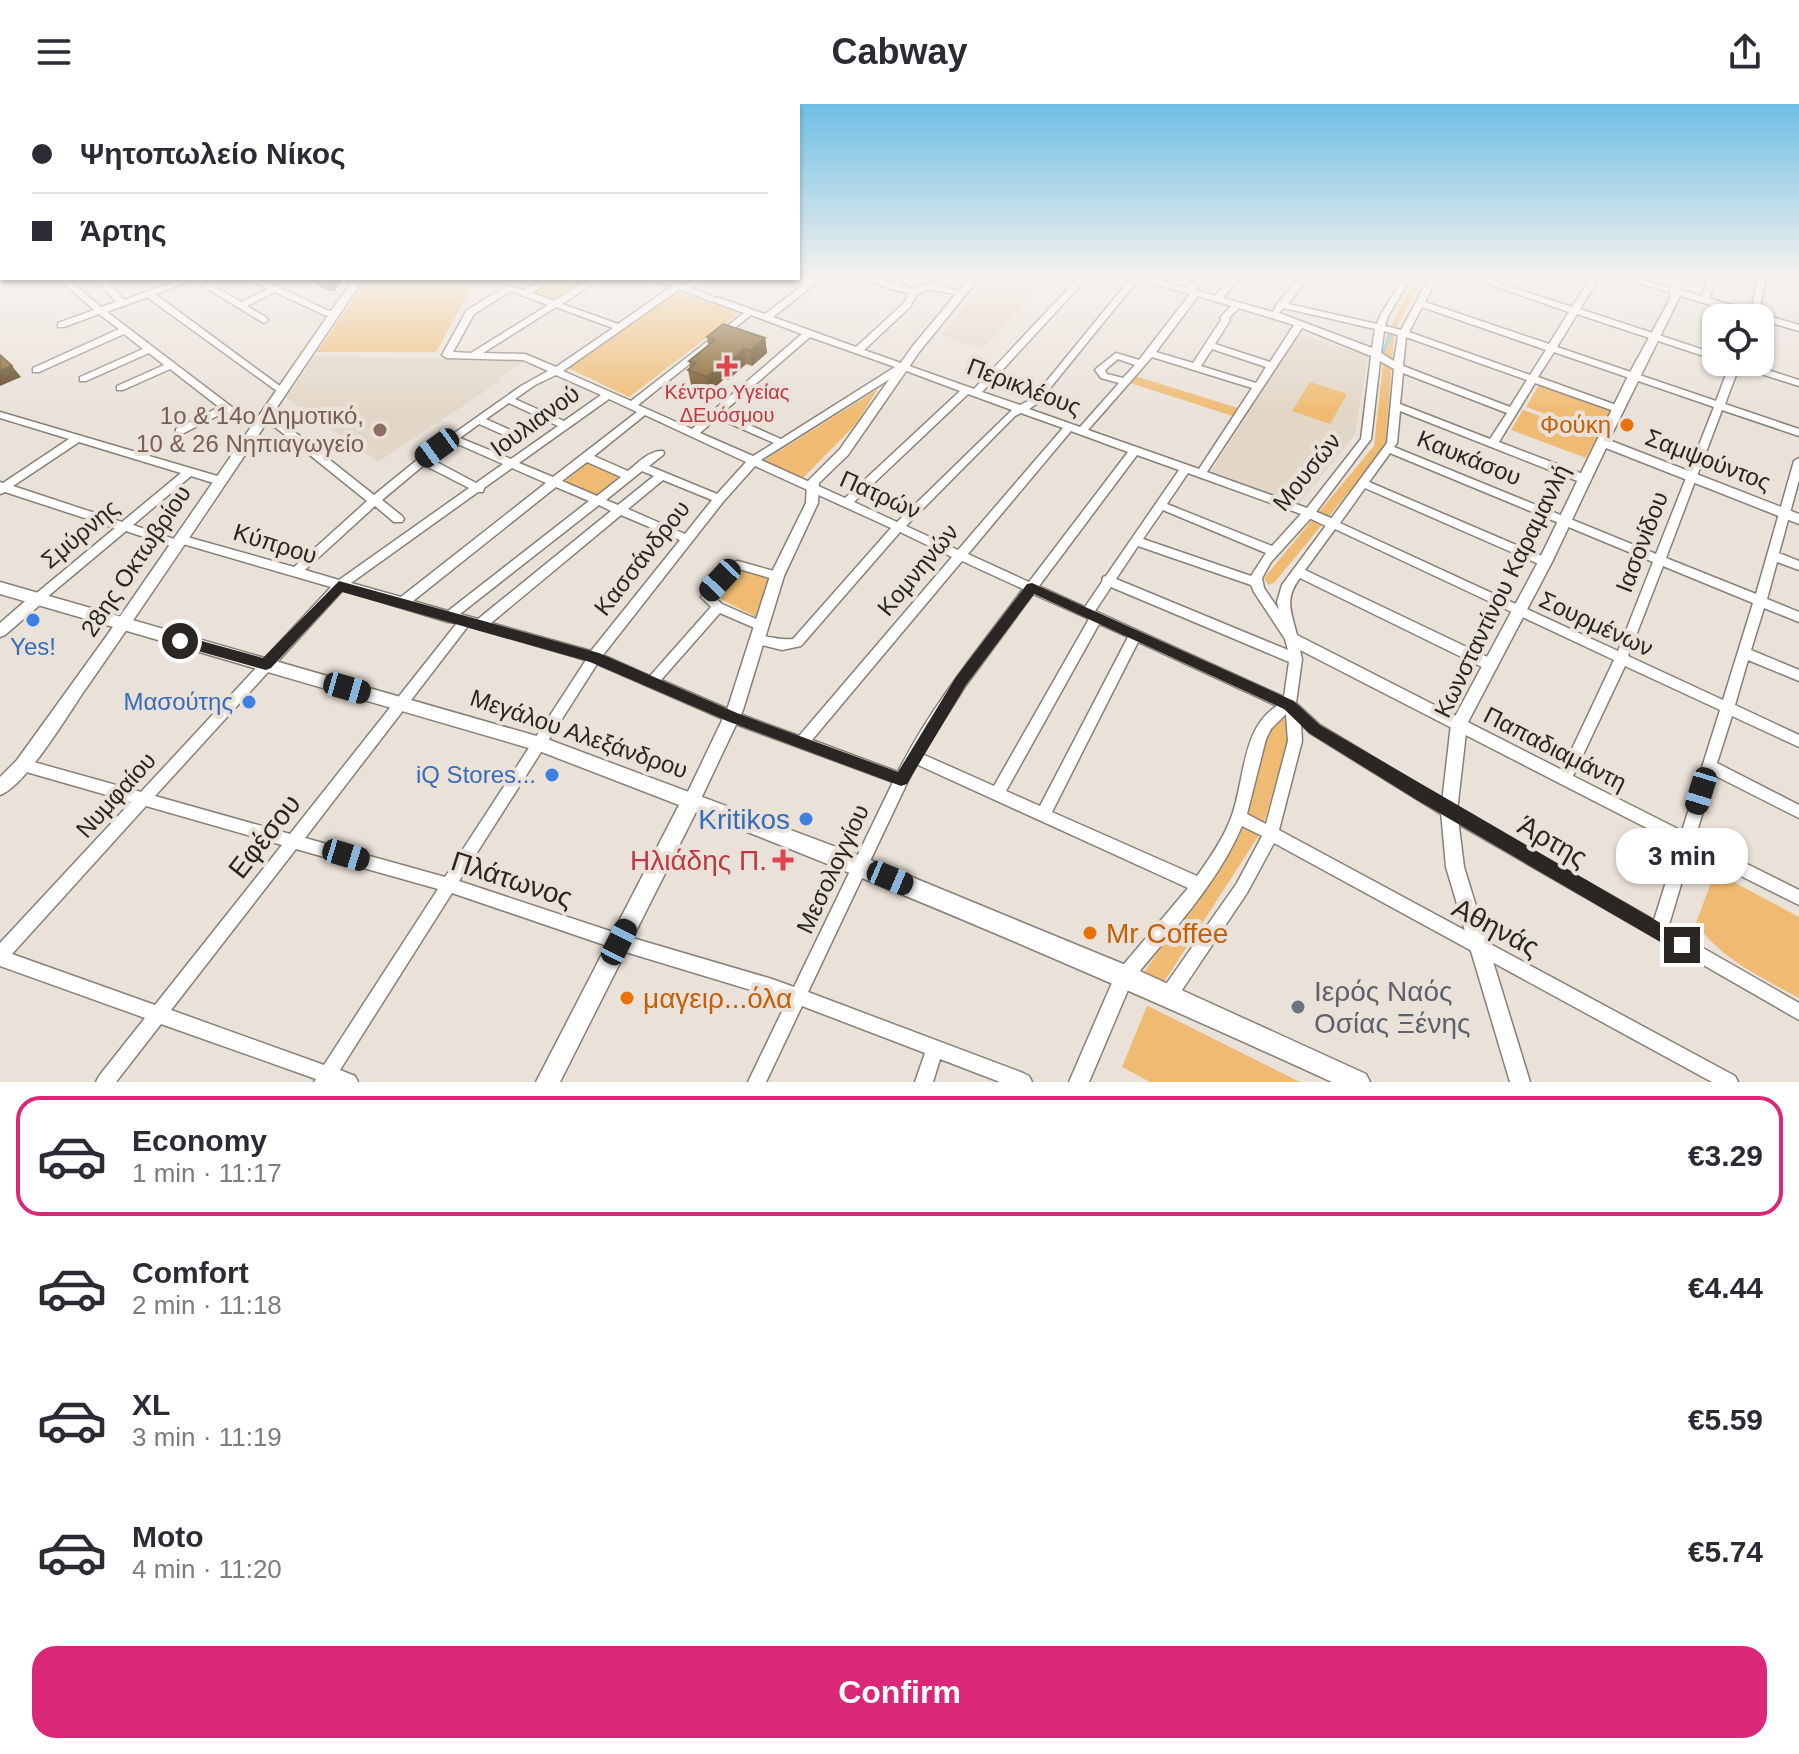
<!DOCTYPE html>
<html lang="en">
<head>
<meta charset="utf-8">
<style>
	body { margin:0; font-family:Arial,sans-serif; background:#f2f2f3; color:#2b2b33; height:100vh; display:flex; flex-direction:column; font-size:30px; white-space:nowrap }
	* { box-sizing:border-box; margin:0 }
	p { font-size:26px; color:#7c7c81 }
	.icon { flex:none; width:44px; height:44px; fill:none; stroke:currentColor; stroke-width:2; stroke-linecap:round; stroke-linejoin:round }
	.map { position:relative; height:978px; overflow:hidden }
	.details { display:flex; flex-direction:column; background:#fff; flex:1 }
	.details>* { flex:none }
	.banner { position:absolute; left:0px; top:0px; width:800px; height:176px; box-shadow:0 2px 6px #0004; display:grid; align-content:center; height:176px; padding:0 32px; background:#fff }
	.controls { position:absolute; left:1702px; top:200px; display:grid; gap:16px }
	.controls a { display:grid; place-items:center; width:72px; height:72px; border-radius:16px; background:#fff; box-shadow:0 2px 6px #0004; font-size:40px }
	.end { position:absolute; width:36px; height:36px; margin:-18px; border:10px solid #292623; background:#fff; box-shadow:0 0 0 4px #fff }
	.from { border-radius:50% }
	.bubble { position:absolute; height:56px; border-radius:24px; background:#fff; box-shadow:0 2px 6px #0004; font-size:26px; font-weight:700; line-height:56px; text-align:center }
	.car { position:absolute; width:24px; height:48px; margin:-24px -12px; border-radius:10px; box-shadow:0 0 6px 2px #0007; background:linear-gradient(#222 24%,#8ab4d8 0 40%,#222 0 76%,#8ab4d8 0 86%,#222 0) }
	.banner b { display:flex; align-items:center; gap:28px; height:76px; font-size:30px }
	.banner b+b { border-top:2px solid #e1e1e2 }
	.banner i { width:20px; height:20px; background:#2b2b33 }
	ul { padding:14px 0 0; list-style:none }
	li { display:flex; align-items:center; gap:24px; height:120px; margin:0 16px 12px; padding:0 16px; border:4px solid transparent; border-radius:24px }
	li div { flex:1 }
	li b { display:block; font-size:30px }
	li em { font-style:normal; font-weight:700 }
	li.on { border-color:#db2777 }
	li>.icon { width:72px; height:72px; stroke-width:1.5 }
	.primary-button { display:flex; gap:16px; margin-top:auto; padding:16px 32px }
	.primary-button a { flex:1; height:92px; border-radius:24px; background:#db2777; color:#fff; font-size:32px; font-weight:700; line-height:92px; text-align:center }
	header { display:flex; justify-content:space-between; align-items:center; height:104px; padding:0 32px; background:#fff; font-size:36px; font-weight:700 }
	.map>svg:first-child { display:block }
	.built { fill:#e2d6c7 }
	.green { fill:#efbb73 }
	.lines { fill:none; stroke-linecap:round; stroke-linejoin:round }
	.stream { stroke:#57d0e0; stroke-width:3 }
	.minor-casing { stroke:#878077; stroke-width:3 }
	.tertiary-casing { stroke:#878077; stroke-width:3 }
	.secondary-casing { stroke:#878077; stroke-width:3 }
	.minor { fill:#fff; fill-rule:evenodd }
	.tertiary { fill:#fff; fill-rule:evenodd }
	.secondary { fill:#fff; fill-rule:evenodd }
	.wall { fill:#6a4b18 }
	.shaded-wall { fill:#563d14 }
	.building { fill:#7b571c; stroke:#563d14; stroke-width:2 }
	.route { fill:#292623 }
	.health-dot { fill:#e0444e; stroke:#eae2d9; stroke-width:3 }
	.food-dot { fill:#e8710a; stroke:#eae2d9; stroke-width:3 }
	.education-dot { fill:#8d6e63; stroke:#eae2d9; stroke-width:3 }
	.shop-dot { fill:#3f7fe0; stroke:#eae2d9; stroke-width:3 }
	.worship-dot { fill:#6b7280; stroke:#eae2d9; stroke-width:3 }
	.labels { text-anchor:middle; stroke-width:8; stroke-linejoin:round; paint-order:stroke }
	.far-health-label { font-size:20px; fill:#be3a42; stroke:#eae2d9 }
	.street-label { font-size:24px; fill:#292623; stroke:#eae2d9 }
	.education-label { font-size:24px; fill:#785e54; stroke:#eae2d9; text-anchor:end }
	.food-label { font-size:24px; fill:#c56008; stroke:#eae2d9; text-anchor:end }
	.shop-label { font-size:24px; fill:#366cbe; stroke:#eae2d9; text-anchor:end }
	.near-shop-label { font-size:28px; fill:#366cbe; stroke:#eae2d9; text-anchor:end }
	.near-street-label { font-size:28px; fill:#292623; stroke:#eae2d9 }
	.near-health-label { font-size:28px; fill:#be3a42; stroke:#eae2d9; text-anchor:end }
	.near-food-label { font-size:28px; fill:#c56008; stroke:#eae2d9; text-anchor:start }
	.near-worship-label { font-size:28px; fill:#5b616d; stroke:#eae2d9; text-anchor:start }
</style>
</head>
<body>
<header><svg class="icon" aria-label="menu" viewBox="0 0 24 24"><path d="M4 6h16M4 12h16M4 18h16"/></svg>Cabway<svg class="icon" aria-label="share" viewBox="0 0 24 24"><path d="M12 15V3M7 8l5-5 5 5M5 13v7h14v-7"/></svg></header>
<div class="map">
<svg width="1799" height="978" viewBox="0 0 1799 978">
	<rect width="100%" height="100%" fill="#eae2d9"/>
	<!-- built -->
	<g class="built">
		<polygon points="989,172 1050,172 982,245 942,231"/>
		<polygon points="1299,230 1368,252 1355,330 1299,400 1211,367"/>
		<polygon points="315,252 512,256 522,258 499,274 502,276 378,358 286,294"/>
	</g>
	<!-- green -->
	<g class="green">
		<polygon points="1417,172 1425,172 1396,223 1394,234 1385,344 1274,479 1268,481 1264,474 1374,342 1386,232"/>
		<polygon points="368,174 477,174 436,248 317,248"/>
		<polygon points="555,174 591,174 556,197 532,188"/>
		<polygon points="678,187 739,209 629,293 568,264"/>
		<polygon points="1135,272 1238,304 1233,312 1130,279"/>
		<polygon points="1310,278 1347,290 1330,320 1292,307"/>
		<polygon points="1540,279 1611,304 1598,329 1526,303"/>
		<polygon points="878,285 855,321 802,375 765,356"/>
		<polygon points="1523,306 1597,333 1586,354 1511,326"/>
		<polygon points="589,358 621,372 594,393 563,379"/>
		<polygon points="744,462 769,476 758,514 713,491"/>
		<polygon points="1284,613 1291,628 1261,728 1164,878 1144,868 1202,786 1243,720 1271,619"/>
		<path d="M1715,768L1799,813V894C1763,874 1720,855 1696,819Z"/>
		<polygon points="1147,902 1148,902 1300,978 1150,978 1122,963"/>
	</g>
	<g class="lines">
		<!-- stream -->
		<polyline class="stream" points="1383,248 1392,227"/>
		<!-- minor casing -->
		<g class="minor-casing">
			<g id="minor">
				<path d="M815,172H825L773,213L856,243L903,200L909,189L890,185L859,172H871L892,180L904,172H914L900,182L913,185L928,179L933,181L942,172H951L941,182L964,188V192L929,185L917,190L910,203L864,246L974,285L1080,172H1089L982,288L1020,301L1032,295L1131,174L1129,172H1143L1186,184L1199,172H1208L1194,186L1215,192L1232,172H1241L1223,194L1273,208L1278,199L1301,172H1310L1288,200L1377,220L1380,212L1404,172H1412L1388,212L1385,222L1401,226L1430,172H1438L1425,198L1549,240L1569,208L1465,172H1478L1572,203L1592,172H1600L1580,205L1716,250V256L1577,210L1557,243L1716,297L1730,260L1728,258H1743L1799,276V282L1739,263L1725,300L1799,325V332L1722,306L1666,454L1756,490L1794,357L1799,354V376L1779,449L1799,457V466L1777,458L1767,495L1799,508V518L1764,504L1751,546L1799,566V577L1748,556L1735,601L1799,631V643L1732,612L1717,659L1799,701V714L1714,671L1695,734L1799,786V801L1691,747L1668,824L1799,899V916L1444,712L1310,629L1301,620L1302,637L1279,726L1735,972L1738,978H1712L1274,739L1247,789L1174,898L1168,900L1162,898L1160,892L1162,886L1237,779L1262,732L1242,722C1217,781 1171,828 1131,878L1125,880L1119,878L1117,872L1119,866L1188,784L916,660L808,888L1023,969L1029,972L1032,978H1000L940,955L933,978H915L925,949L802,902L766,978H748L787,897L619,846L452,789L340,966L355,972L358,978H314L316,975L161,920L116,978H96L99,972L145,914L0,862V839L131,698L23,667L18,665L16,661L18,657L23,655L141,688L331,483L183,440L181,443L177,444L126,427L40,499H32L30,496L32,493L115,424L5,388L0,390V378L3,379L69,335L0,314V308L224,374L225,377L224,380L220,381L191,372L133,421L174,435L180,431L294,463L367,397L275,323L238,318L225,308L184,329H176V325L219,303L170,265L123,286H117V282L164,261L149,249L86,277H80V273L143,245L124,230L39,268H33V264L119,225L99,210L64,223H58V219L94,206L58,174H67L101,203L116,198L95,174H104L124,196L184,174H201L241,198L268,185L249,174H260L329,207L337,208L338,210L334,213L324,211L275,188L247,202L267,214L268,216L264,219L193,176L155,190L284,285L286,287L281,290L147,193L107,208L245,313L282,318L374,391L417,356L418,353L422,352L521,282L548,267L523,256L447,254L442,251L467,206L507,182L524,186L544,174H554L532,189L554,197L591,174H601L562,200L618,220L675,180H681V184L563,267L631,297L744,209L714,198V194H720L765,210ZM1138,176L1190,190L1139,256L1116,249L1097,264L1095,266L1101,274L1119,279L1080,323L1029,305L1038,299ZM511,187L548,201L471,249L453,248L474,210ZM1198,192L1231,202L1220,214L1221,216L1193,259L1156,248ZM556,203L613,224L556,263L525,250L483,249ZM1422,203L1546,246L1530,271L1409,228ZM1239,204L1294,221L1270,258L1215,240L1230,216L1229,214ZM1284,204L1375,225L1372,244L1279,209ZM751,211L802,230L692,325L638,301ZM1302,224L1371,252L1361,335L1307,404L1207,368ZM1384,227L1398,231L1394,257L1381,249ZM810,233L895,263L781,335L722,309ZM1406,233L1527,276L1510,303L1403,262ZM1212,245L1266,263L1256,279L1201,262ZM1554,248L1714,303L1656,450L1394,343L1397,339L1400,307L1580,378H1588L1589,375L1588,372L1499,338L1535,279L1614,307H1622L1623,305L1622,303L1538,273ZM1152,253L1252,284L1199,365L1088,326ZM1118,255L1135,261L1123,274L1107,270L1105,266ZM1380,257L1394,265L1387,339L1282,481L1277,498L1279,506L1264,484L1262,474L1271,458L1311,414L1316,413L1318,410L1316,408L1371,335ZM904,266L960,287L845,394L761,356ZM1403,269L1507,309L1490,335L1400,300ZM556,271L601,291L564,317L515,295L535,281ZM968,290L1012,306L897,418L854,398ZM609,295L637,308L553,373L519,359ZM509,299L558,322L511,355L460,334L479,320L513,335H521L522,333L521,331L486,315ZM1021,309L1063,324L958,446L906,422L1015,312ZM645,311L746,358L717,390L649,362L663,351L664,349L663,347C649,346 637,360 628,367L594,352ZM717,314L774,339L753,352L700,329ZM1071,327L1128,348L1029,478L968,450ZM79,338L181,369L122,418L13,382ZM453,338L503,360L476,379L431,355ZM1390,349L1653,458L1618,547L1340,419L1365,384L1541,461H1549L1551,458L1549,455L1369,378ZM1137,351L1179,366L1106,472L1103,473L1102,478L1085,503L1039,482ZM587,358L621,373L597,392L562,377ZM424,361L469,384L339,476L305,466L375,402L394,418H402L404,415L402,412L382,396ZM755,362L891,424L793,535C779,537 766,530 754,533L752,536L754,539L782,546L801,542L900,428L952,453L799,632L737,609L661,576L720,509L757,525H765L767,522L765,519L722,500L714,493L735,467L739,465L777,476L781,475L783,472L781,469L738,457L734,458L727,461L701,493L711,503L650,572L603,551L723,398ZM512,364L546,379L401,493L351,479L478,388H483L484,384ZM642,367L654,372L618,401L606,396ZM1188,369L1301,410L1272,442L1167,400ZM663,376L712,396L685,430L628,405ZM556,383L589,397L448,507L413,497ZM599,401L611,407L478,515L460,510ZM1163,406L1266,449L1251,472L1143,435ZM621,411L680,436L591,547L491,519ZM1335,425L1614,556L1562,666L1297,531C1291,507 1284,495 1300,474L1486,565H1496L1497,561L1496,557L1305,466ZM1138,442L1251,481L1254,488L1285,535L1288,546L1116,475ZM962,457L1023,485C979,544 931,602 898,668L812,636ZM1663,462L1753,499L1723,596L1628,552ZM1111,483L1289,558L1284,593L1095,507ZM343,486L448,518L457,519L290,730L155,692ZM1033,490L1089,515L994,682L922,650L966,581ZM1099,520L1128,533L1040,702L1006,687ZM468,522L586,556L445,773L305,734ZM1138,538L1277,602C1241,624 1245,678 1231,714C1223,735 1210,754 1197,772L1052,708ZM1300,546L1678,740L1654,816L1454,702L1320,621L1296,599L1302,555ZM597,560L727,617L893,678L794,883L772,875L619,830L459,777ZM1625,562L1720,606L1682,727L1573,672ZM1286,610L1288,637L1266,720L1247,710L1266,635L1271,625ZM146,702L282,741L155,901L12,850ZM296,745L438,785L324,961L171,906Z"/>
				<polygon points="1617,172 1631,172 1682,188 1678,191"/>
				<polygon points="1708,172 1716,172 1709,196 1705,199 1701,196"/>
				<polygon points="1758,172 1766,172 1758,214 1750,214"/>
				<polygon points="695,174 705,174 688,187 682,187 682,183"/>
			</g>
		</g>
		<!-- tertiary casing -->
		<g class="tertiary-casing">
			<g id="tertiary">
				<polygon points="971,172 981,172 920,247 848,351 819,379 818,399 784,472 743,606 698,701 692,703 686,701 684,696 727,606 770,472 806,399 807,378 840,345 912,243"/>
				<polygon points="1672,172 1682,172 1681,186 1799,221 1799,227 1680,192 1609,336 1799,410 1799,420 1606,344 1552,458 1467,620 1457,707 1464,763 1530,978 1510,978 1446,763 1441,707 1451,620 1538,458 1628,272 1670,195"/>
				<path d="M354,174H364C272,310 181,448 87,583C70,607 26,682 0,691V673L17,656L108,530Z"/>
				<polygon points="649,174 664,174 722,196 713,198"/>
				<polygon points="1312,406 1338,417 1340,420 1338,423 1328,423 1307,413 1306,410 1307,407"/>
				<polygon points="36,491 41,492 43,496 41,500 5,531 0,533 0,519 31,492"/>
				<polygon points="1125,863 1132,865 1134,872 1089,978 1069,978 1118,865"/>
			</g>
		</g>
		<!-- secondary casing -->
		<g class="secondary-casing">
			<path id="secondary" d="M0,478L547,635L868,755L1133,864L1366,970L1370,978H1332C1122,882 911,791 696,708L560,978H536L679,701L539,647L0,490Z"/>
		</g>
		<!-- minor -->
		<use href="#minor" class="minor"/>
		<!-- tertiary -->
		<use href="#tertiary" class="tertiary"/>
		<!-- secondary -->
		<use href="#secondary" class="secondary"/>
	</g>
	<!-- wall -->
	<g class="wall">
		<polygon points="307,174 344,174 334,187 327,187"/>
		<polygon points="707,233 765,234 767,249 752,262 746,260 728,276 725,274 710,288 691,281 688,266 690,264 689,257 708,241"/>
	</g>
	<!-- shaded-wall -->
	<g class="shaded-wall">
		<polygon points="330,174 344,174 334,187 328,176"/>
		<polygon points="765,234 767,249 752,262 750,247"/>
		<polygon points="744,245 746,260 728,276 726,261"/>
		<polygon points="723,260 725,274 710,288 707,273"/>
		<polygon points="12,262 21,273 0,282 0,267"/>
	</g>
	<!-- building -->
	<g class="building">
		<polygon points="723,220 765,234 750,247 744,245 726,261 723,260 707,273 688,266 696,259 689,257 715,236 707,233"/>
		<polygon points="0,251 12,262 0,267"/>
	</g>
	<!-- sky -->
	<linearGradient id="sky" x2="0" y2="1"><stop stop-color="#6ebfe5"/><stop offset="0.56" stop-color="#f6f2ee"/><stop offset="1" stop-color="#f6f2ee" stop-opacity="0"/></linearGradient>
	<rect width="1799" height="309" fill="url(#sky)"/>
	<!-- route -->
	<polygon class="route" points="339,477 599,549 737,609 898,668 956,573 1027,480 1032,479 1294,597 1320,621 1688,835 1691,841 1688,847 1682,849 1676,847 1417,696 1309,629 1284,605 1034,490 966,581 907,680 901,682 727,617 590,558 342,488 271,564 266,566 180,542 173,537 180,531 263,554"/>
	<!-- markers -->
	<g class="health-dot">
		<path d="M723 250h8v8h8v8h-8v8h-8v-8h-8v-8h8z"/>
		<path d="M779 744h8v8h8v8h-8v8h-8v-8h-8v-8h8z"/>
	</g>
	<g class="food-dot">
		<circle cx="1627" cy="321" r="8"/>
		<circle cx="1090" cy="829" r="8"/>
		<circle cx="627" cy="894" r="8"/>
	</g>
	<circle class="education-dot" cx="380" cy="326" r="8"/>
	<g class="shop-dot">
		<circle cx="33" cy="516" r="8"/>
		<circle cx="249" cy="598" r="8"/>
		<circle cx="552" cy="671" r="8"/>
		<circle cx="806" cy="715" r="8"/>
	</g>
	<circle class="worship-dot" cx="1298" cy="903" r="8"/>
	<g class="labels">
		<!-- far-health labels -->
		<g class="far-health-label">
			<text x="727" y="295">Κέντρο Υγείας<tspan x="727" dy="23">ΔΕυόσμου</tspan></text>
		</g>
		<!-- street labels -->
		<g class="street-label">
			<text transform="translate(1024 283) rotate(21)" y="8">Περικλέους</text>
			<text transform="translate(535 317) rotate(-36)" y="8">Ιουλιανού</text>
			<text transform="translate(1469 354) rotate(22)" y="8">Καυκάσου</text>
			<text transform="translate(1708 356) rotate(21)" y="8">Σαμψούντος</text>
			<text transform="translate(1307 368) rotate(-51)" y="8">Μουσών</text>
			<text transform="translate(880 391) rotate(24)" y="8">Πατρών</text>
			<text transform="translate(80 430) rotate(-40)" y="8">Σμύρνης</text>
			<text transform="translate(1642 438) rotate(-69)" y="8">Ιασoνίδου</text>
			<text transform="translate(275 440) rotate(17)" y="8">Κύπρου</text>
			<text transform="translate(642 454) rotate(-52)" y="8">Κασσάνδρου</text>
			<text transform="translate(136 457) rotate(-56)" y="8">28ης Οκτωβρίου</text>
			<text transform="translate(918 466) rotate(-50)" y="8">Κομνηνών</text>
			<text transform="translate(1502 487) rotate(-64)" y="8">Κωνσταντίνου Καραμανλή</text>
			<text transform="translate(1596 520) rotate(25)" y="8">Σουρμένων</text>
			<text transform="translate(579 630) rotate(19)" y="8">Μεγάλου Αλεξάνδρου</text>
			<text transform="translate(1555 645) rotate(27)" y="8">Παπαδιαμάντη</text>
			<text transform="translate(116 691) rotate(-48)" y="8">Νυμφαίου</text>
			<text transform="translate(833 765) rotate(-65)" y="8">Μεσολογγίου</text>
		</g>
		<!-- education labels -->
		<g class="education-label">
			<text x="364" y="320">1ο &amp; 14ο Δημοτικό,<tspan x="364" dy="28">10 &amp; 26 Νηπιαγωγείο</tspan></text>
		</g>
		<!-- food labels -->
		<g class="food-label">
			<text x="1611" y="329">Φούκη</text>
		</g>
		<!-- shop labels -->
		<g class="shop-label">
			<text x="33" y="551" text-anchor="middle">Yes!</text>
			<text x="233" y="606">Μασούτης</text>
			<text x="536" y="679">iQ Stores...</text>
		</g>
		<!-- near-shop labels -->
		<g class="near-shop-label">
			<text x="790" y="725">Kritikos</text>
		</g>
		<!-- near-street labels -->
		<g class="near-street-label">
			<text transform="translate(264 732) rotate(-52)" y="10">Εφέσου</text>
			<text transform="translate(1553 737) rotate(30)" y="10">Άρτης</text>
			<text transform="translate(512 775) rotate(18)" y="10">Πλάτωνος</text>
			<text transform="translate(1496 823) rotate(28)" y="10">Αθηνάς</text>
		</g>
		<!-- near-health labels -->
		<g class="near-health-label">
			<text x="767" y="766">Ηλιάδης Π.</text>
		</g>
		<!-- near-food labels -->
		<g class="near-food-label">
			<text x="1106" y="839">Mr Coffee</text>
			<text x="643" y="904">μαγειρ...όλα</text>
		</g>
		<!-- near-worship labels -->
		<g class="near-worship-label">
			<text x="1314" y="897">Ιερός Ναός<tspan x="1314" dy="32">Οσίας Ξένης</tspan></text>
		</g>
	</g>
</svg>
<div class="controls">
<a><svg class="icon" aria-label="locate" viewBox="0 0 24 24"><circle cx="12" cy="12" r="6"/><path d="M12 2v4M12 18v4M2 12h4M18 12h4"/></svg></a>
</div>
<i class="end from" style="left:180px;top:537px"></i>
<i class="end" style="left:1682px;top:841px"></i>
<div class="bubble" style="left:1616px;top:724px;width:132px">3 min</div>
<i class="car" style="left:437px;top:344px;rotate:234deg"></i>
<i class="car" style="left:720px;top:476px;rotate:223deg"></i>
<i class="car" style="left:347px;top:584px;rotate:106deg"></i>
<i class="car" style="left:1701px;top:687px;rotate:197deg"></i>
<i class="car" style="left:346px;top:751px;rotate:107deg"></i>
<i class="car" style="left:890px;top:774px;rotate:113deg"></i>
<i class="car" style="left:619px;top:838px;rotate:27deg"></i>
<div class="banner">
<b><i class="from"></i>Ψητοπωλείο Νίκος</b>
<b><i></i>Άρτης</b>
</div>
</div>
<section class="details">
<ul>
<li class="on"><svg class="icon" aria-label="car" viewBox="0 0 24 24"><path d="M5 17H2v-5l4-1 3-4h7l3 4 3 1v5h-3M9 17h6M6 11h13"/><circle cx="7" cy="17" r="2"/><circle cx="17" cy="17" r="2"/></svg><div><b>Economy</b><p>1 min · 11:17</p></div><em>€3.29</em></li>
<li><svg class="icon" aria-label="car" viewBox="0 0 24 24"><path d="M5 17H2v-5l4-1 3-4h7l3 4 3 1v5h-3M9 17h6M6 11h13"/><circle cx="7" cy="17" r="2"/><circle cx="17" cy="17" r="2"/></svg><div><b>Comfort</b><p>2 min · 11:18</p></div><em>€4.44</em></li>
<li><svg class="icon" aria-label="car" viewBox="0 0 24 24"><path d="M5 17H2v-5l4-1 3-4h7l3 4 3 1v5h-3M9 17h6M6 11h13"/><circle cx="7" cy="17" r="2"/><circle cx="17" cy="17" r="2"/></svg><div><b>XL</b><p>3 min · 11:19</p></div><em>€5.59</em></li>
<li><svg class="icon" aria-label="car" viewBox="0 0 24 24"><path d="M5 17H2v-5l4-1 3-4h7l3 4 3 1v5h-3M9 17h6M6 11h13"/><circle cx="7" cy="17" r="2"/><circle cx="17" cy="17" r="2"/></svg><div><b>Moto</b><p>4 min · 11:20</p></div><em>€5.74</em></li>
</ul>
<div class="primary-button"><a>Confirm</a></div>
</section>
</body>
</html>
